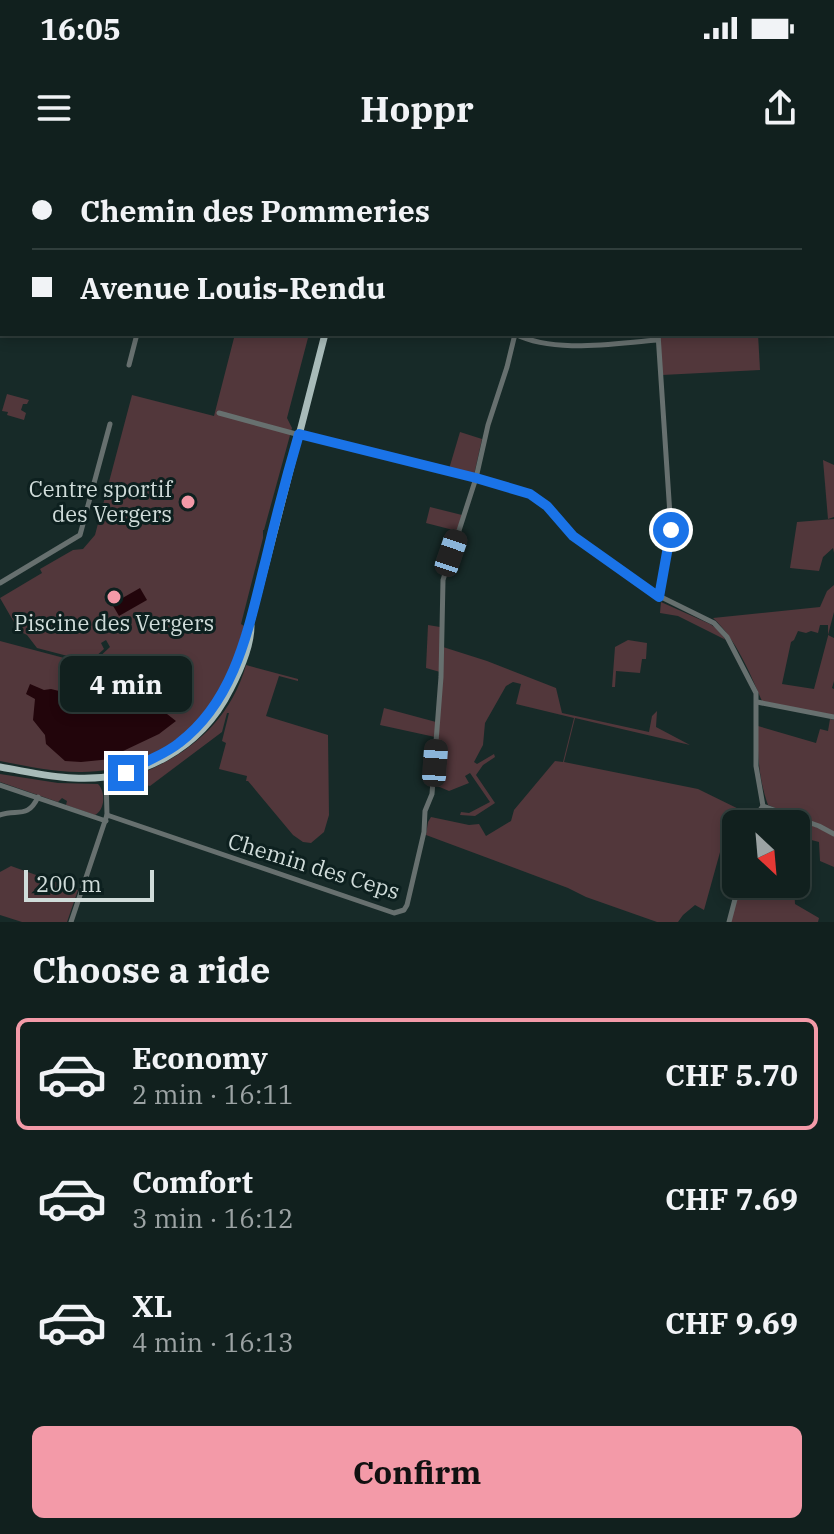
<!DOCTYPE html>
<html lang="en">
<head>
<meta charset="utf-8">
<style>
	body { margin:0; font-family:"IBM Plex Serif",serif; background:#1e2d2b; color:#f1f3f6; height:100vh; display:flex; flex-direction:column; font-size:30px; white-space:nowrap }
	* { box-sizing:border-box; margin:0 }
	p { font-size:26px; color:#9ca3a4 }
	.icon { flex:none; width:44px; height:44px; fill:none; stroke:currentColor; stroke-width:2; stroke-linecap:round; stroke-linejoin:round }
	.map { position:relative; height:762px; overflow:hidden }
	.sheet { display:flex; flex-direction:column; background:#11201e; flex:1 }
	.sheet>* { flex:none }
	.top-card { position:absolute; left:0px; top:0px; width:834px; height:176px; box-shadow:0 4px 12px #0003,0 0 0 2px #303e3c; display:grid; align-content:center; height:176px; padding:0 32px; background:#11201e }
	.needle { width:52px; rotate:154deg }
	.controls { position:absolute; left:722px; top:650px; display:grid; gap:16px }
	.controls a { display:grid; place-items:center; width:88px; height:88px; border-radius:12px; background:#11201e; box-shadow:0 4px 12px #0003,0 0 0 2px #303e3c; font-size:40px }
	.scale { position:absolute; left:24px; bottom:20px; width:130px; box-sizing:border-box; padding-left:8px; border:4px solid #d0dcda; border-top:0; font-size:22px; line-height:28px; white-space:nowrap; color:#d0dcda; -webkit-text-stroke:6px #0d201f; paint-order:stroke }
	.end { position:absolute; width:36px; height:36px; margin:-18px; border:10px solid #1a73e8; background:#fff; box-shadow:0 0 0 4px #fff }
	.from { border-radius:50% }
	.bubble { position:absolute; height:56px; border-radius:12px; background:#11201e; box-shadow:0 4px 12px #0003,0 0 0 2px #303e3c; font-size:26px; font-weight:700; line-height:56px; text-align:center }
	.car { position:absolute; width:24px; height:48px; margin:-24px -12px; border-radius:10px; box-shadow:0 0 6px 2px #0007; background:linear-gradient(#222 24%,#8ab4d8 0 40%,#222 0 76%,#8ab4d8 0 86%,#222 0) }
	.top-card b { display:flex; align-items:center; gap:28px; height:76px; font-size:30px }
	.top-card b+b { border-top:2px solid #303e3c }
	.top-card i { width:20px; height:20px; background:#f1f3f6 }
	ul { padding:0; list-style:none }
	li { display:flex; align-items:center; gap:24px; height:112px; margin:0 16px 12px; padding:0 16px; border:4px solid transparent; border-radius:12px }
	li div { flex:1 }
	li b { display:block; font-size:30px }
	li em { font-style:normal; font-weight:700 }
	li.current { border-color:#f39aa8 }
	li>.icon { width:72px; height:72px; stroke-width:1.5 }
	h2 { padding:0 32px; font-size:36px; line-height:96px }
	.button { display:flex; gap:16px; margin-top:auto; padding:16px 32px }
	.button a { flex:1; height:92px; border-radius:12px; background:#f39aa8; color:#111; font-size:32px; font-weight:700; line-height:92px; text-align:center }
	.status { display:flex; justify-content:space-between; align-items:center; height:56px; padding:0 40px; background:#11201e; direction:ltr }
	.status svg { height:22px; fill:currentColor }
	header { display:flex; justify-content:space-between; align-items:center; height:104px; padding:0 32px; background:#11201e; font-size:36px; font-weight:700 }
	.map>svg:first-child { display:block }
	.green { fill:#52373b; fill-rule:evenodd }
	.water { fill:#22050b }
	.lines { fill:none; stroke-linecap:round; stroke-linejoin:round }
	.minor { stroke:#67706f; stroke-width:5 }
	.major { stroke:#a8bbb9; stroke-width:7 }
	.route { stroke:#1a73e8; stroke-width:10 }
	.poi-dot { fill:#f39aa8; stroke:#0d201f; stroke-width:3 }
	.labels { text-anchor:middle; stroke-width:6; stroke-linejoin:round; paint-order:stroke }
	.poi-label { font-size:22px; fill:#d0dcda; stroke:#0d201f; text-anchor:end }
	.street-label { font-size:22px; fill:#d0dcda; stroke:#0d201f }
</style>
</head>
<body>
<div class="status"><b>16:05</b><svg viewBox="0 0 49 12"><path d="M0 12V9h3v3zM5 12V6h3v6zM10 12V3h3v9zM15 12V0h3v12zM26 1h20v11H26zM47 4h2v5h-2z"/></svg></div>
<header><svg class="icon" aria-label="menu" viewBox="0 0 24 24"><path d="M4 6h16M4 12h16M4 18h16"/></svg>Hoppr<svg class="icon" aria-label="share" viewBox="0 0 24 24"><path d="M12 15V3M7 8l5-5 5 5M5 13v7h14v-7"/></svg></header>
<div class="map">
<svg width="834" height="762" viewBox="0 0 834 762">
	<rect width="100%" height="100%" fill="#172a28"/>
	<!-- green -->
	<g class="green">
		<path d="M235,174H309L287,258L292,268L264,370H263V378L241,464L244,466C238,486 233,506 224,525C198,579 139,613 79,612C52,612 26,606 0,601V481L83,503L85,508L91,509L95,501L110,487L106,480L101,483L104,489L94,498L84,497L83,500L37,488L27,475L19,471L0,438L42,413L40,409L73,390L83,389L95,375L132,235L214,256Z"/>
		<polygon points="659,174 758,174 760,210 662,215"/>
		<polygon points="7,234 29,240 27,244 23,244 21,250 26,253 24,260 7,255 8,252 2,251"/>
		<polygon points="460,272 482,279 474,315 449,309"/>
		<polygon points="823,300 834,305 834,357 828,359"/>
		<polygon points="430,347 462,355 457,371 426,363"/>
		<polygon points="834,359 834,393 833,388 823,397 819,411 790,408 797,362"/>
		<path d="M834,425V452L828,475L834,478V521L832,528L834,529V556L762,541C750,513 736,479 713,458L820,447L827,431ZM820,465H828V476L814,529L782,524L791,482L794,480L798,471L806,473L811,471L818,473Z"/>
		<polygon points="661,442 710,464 716,468 726,480 678,456 660,453"/>
		<polygon points="428,465 440,467 440,512 426,508"/>
		<polygon points="628,480 647,483 646,499 642,499 640,513 616,511 615,527 612,527 615,487"/>
		<polygon points="443,487 487,501 556,528 562,553 649,572 652,556 657,551 656,567 690,585 575,558 564,602 698,629 755,657 748,664 736,664 736,690 722,685 704,750 695,745 683,755 678,762 657,762 586,737 568,728 426,675 428,662 431,657 469,665 479,664 486,676 511,661 514,650 555,601 563,602 574,558 516,544 521,524 513,522 506,526 485,563 483,585 474,602 477,604 494,594 495,597 483,605 476,615 495,643 475,656 460,655 461,652 469,653 490,642 470,613 465,616 469,623 449,631 435,625"/>
		<path d="M246,505L298,519V521L279,516L266,556L328,575L329,655L324,672L311,683L303,682L293,675L248,621H246L247,616L219,609L226,583L222,581L229,553H227L222,572L150,626L129,621L116,625L115,623C176,604 228,569 246,505Z"/>
		<polygon points="384,548 436,562 435,577 380,565"/>
		<path d="M830,559L834,560V672L768,645C759,620 757,594 758,566L816,583L820,569L828,571Z"/>
		<path d="M0,614L58,623L98,624C106,632 105,650 95,655L66,645L67,641L62,638L58,642L0,622Z"/>
		<polygon points="789,658 819,668 834,676 834,707 820,701 819,682 796,676 796,664 788,664"/>
		<polygon points="11,706 78,730 67,762 22,762 0,755 0,712"/>
		<polygon points="740,724 794,724 795,744 819,758 818,762 731,762"/>
	</g>
	<!-- water -->
	<g class="water">
		<polygon points="140,428 147,440 119,456 112,444"/>
		<polygon points="30,524 44,530 51,529 63,532 94,531 109,535 117,539 159,542 167,554 176,561 159,574 121,592 121,598 81,602 65,601 46,584 45,575 33,560 35,539 26,534"/>
	</g>
	<g class="lines">
		<!-- minor -->
		<g class="minor">
			<polyline points="0,0 6,2"/>
			<polyline points="204,0 211,2"/>
			<polyline points="19,2 20,0"/>
			<polyline points="179,2 179,0"/>
			<polyline points="589,2 589,0"/>
			<polyline points="0,50 2,50"/>
			<polyline points="0,54 2,54"/>
			<polyline points="832,95 834,95"/>
			<path d="M515,174C555,194 615,183 658,180"/>
			<polyline points="658,174 671,370 659,437"/>
			<polyline points="129,205 137,174"/>
			<polyline points="219,253 307,277 476,318 530,334 547,346 573,376 651,432 714,463 727,477 756,533 756,606 763,646 819,666 834,674"/>
			<polyline points="0,423 80,375 110,264"/>
			<polyline points="757,542 834,557"/>
			<polyline points="0,625 106,661"/>
			<path d="M0,655C17,649 28,659 38,637"/>
			<polyline points="107,655 394,753 404,750 407,745 424,672 425,651 432,634 441,517 443,420 476,318 488,265 507,207 515,174"/>
			<polyline points="750,664 763,646"/>
			<polyline points="71,762 107,655 106,617"/>
			<polyline points="729,762 739,724"/>
		</g>
		<!-- major -->
		<g class="major">
			<polyline points="711,0 711,2"/>
			<polyline points="786,1 809,0"/>
			<polyline points="369,2 370,0"/>
			<polyline points="376,2 377,0"/>
			<polyline points="621,2 649,0"/>
			<polyline points="733,2 733,0"/>
			<polyline points="764,2 782,1"/>
			<path d="M0,607C24,611 49,617 73,618C139,622 201,589 230,530C240,511 251,487 251,466"/>
			<polyline points="135,610 141,605 176,586 197,568 217,543 231,517 251,462 325,174"/>
		</g>
	</g>
	<g class="lines">
		<!-- route -->
		<path class="route" d="M126,613C133,610 137,608 142,604C155,597 168,592 179,583C237,539 249,465 266,399C276,357 287,315 299,274L476,318L530,334L547,346L573,376L659,437L671,370"/>
	</g>
	<!-- markers -->
	<g class="poi-dot">
		<circle cx="188" cy="342" r="8"/>
		<circle cx="114" cy="437" r="8"/>
	</g>
	<g class="labels">
		<!-- poi labels -->
		<g class="poi-label">
			<text x="172" y="337">Centre sportif<tspan x="172" dy="25">des Vergers</tspan></text>
			<text x="114" y="471" text-anchor="middle">Piscine des Vergers</text>
		</g>
		<!-- street labels -->
		<g class="street-label">
			<text transform="translate(314 706) rotate(17)" y="8">Chemin des Ceps</text>
		</g>
	</g>
</svg>
<div class="controls">
<a><svg class="needle" viewBox="-14 -14 28 28"><path d="M0-13l5 13h-10z" fill="#e53935"/><path d="M0 13l5-13h-10z" fill="#9ca3a4"/></svg></a>
</div>
<div class="scale">200 m</div>
<i class="end from" style="left:671px;top:370px"></i>
<i class="end" style="left:126px;top:613px"></i>
<div class="bubble" style="left:60px;top:496px;width:132px">4 min</div>
<i class="car" style="left:451px;top:393px;rotate:19deg"></i>
<i class="car" style="left:435px;top:603px;rotate:4deg"></i>
<div class="top-card">
<b><i class="from"></i>Chemin des Pommeries</b>
<b><i></i>Avenue Louis-Rendu</b>
</div>
</div>
<section class="sheet">
<h2>Choose a ride</h2>
<ul>
<li class="current"><svg class="icon" aria-label="car" viewBox="0 0 24 24"><path d="M5 17H2v-5l4-1 3-4h7l3 4 3 1v5h-3M9 17h6M6 11h13"/><circle cx="7" cy="17" r="2"/><circle cx="17" cy="17" r="2"/></svg><div><b>Economy</b><p>2 min · 16:11</p></div><em>CHF 5.70</em></li>
<li><svg class="icon" aria-label="car" viewBox="0 0 24 24"><path d="M5 17H2v-5l4-1 3-4h7l3 4 3 1v5h-3M9 17h6M6 11h13"/><circle cx="7" cy="17" r="2"/><circle cx="17" cy="17" r="2"/></svg><div><b>Comfort</b><p>3 min · 16:12</p></div><em>CHF 7.69</em></li>
<li><svg class="icon" aria-label="car" viewBox="0 0 24 24"><path d="M5 17H2v-5l4-1 3-4h7l3 4 3 1v5h-3M9 17h6M6 11h13"/><circle cx="7" cy="17" r="2"/><circle cx="17" cy="17" r="2"/></svg><div><b>XL</b><p>4 min · 16:13</p></div><em>CHF 9.69</em></li>
</ul>
<div class="button"><a>Confirm</a></div>
</section>
</body>
</html>
